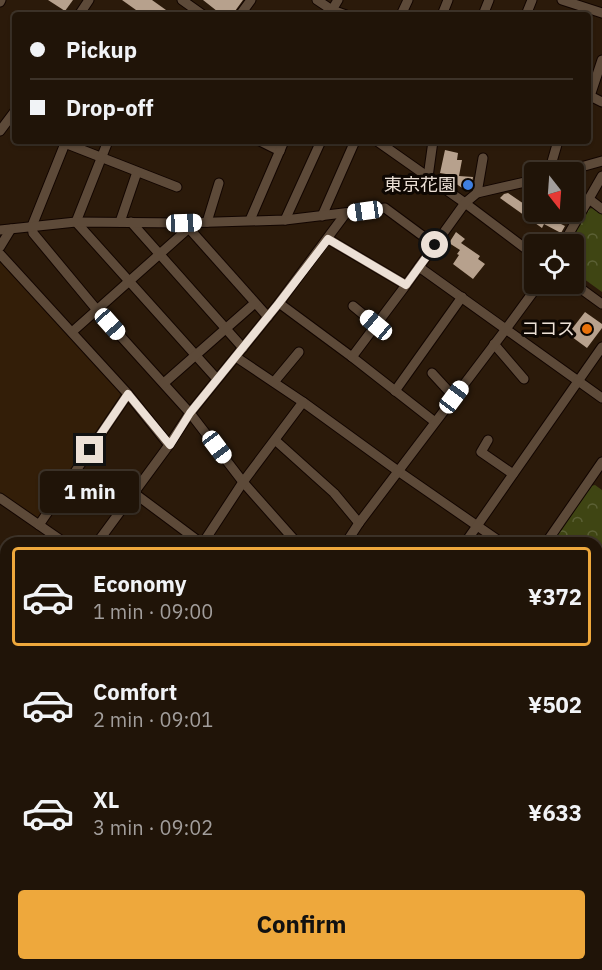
<!DOCTYPE html>
<html lang="en">
<head>
<meta charset="utf-8">
<style>
	body { margin:0; font-family:"IBM Plex Sans","Noto Sans JP",sans-serif; background:#281d12; color:#f1f3f6; height:100vh; display:flex; flex-direction:column; font-size:22px; white-space:nowrap }
	* { box-sizing:border-box; margin:0 }
	p { font-size:20px; color:#a29e9c }
	.icon { flex:none; width:33px; height:33px; fill:none; stroke:currentColor; stroke-width:2; stroke-linecap:round; stroke-linejoin:round }
	.map { position:relative; flex:1; overflow:hidden }
	.drawer { position:absolute; left:0px; top:537px; width:603px; height:434px; display:flex; flex-direction:column; background:#201408; border-radius:18px 18px 0 0; box-shadow:0 2px 4px #0004,0 0 0 2px #3d3329 }
	.drawer>* { flex:none }
	.guide { position:absolute; left:12px; top:12px; width:579px; height:132px; border-radius:6px; box-shadow:0 2px 4px #0004,0 0 0 2px #3d3329; display:grid; align-content:center; height:132px; padding:0 18px; background:#201408 }
	.needle { width:39px; rotate:163deg }
	.fabs { position:absolute; left:524px; top:162px; display:grid; gap:12px }
	.fabs a { display:grid; place-items:center; width:60px; height:60px; border-radius:6px; background:#201408; box-shadow:0 2px 4px #0004,0 0 0 2px #3d3329; font-size:30px }
	.end { position:absolute; width:27px; height:27px; margin:-14px; border:8px solid #ece0d6; background:#111; box-shadow:0 0 0 3px #111 }
	.from { border-radius:50% }
	.bubble { position:absolute; height:42px; border-radius:6px; background:#201408; box-shadow:0 2px 4px #0004,0 0 0 2px #3d3329; font-size:20px; font-weight:800; line-height:42px; text-align:center }
	.car { position:absolute; width:18px; height:36px; margin:-18px -9px; border-radius:8px; box-shadow:0 0 4px 2px #0007; background:linear-gradient(#fff 24%,#345 0 40%,#fff 0 76%,#345 0 86%,#fff 0) }
	.guide b { display:flex; align-items:center; gap:21px; height:57px; font-size:22px }
	.guide b+b { border-top:2px solid #3d3329 }
	.guide i { width:15px; height:15px; background:#f1f3f6 }
	ul { padding:10px 0 0; list-style:none }
	li { display:flex; align-items:center; gap:18px; height:99px; margin:0 12px 9px; padding:0 6px; border:3px solid transparent; border-radius:6px }
	li div { flex:1 }
	li b { display:block; font-size:22px }
	li em { font-style:normal; font-weight:800 }
	li.active { border-color:#eea83c }
	li>.icon { width:54px; height:54px; stroke-width:1.5 }
	.primary-button { display:flex; gap:12px; margin-top:auto; padding:12px 18px }
	.primary-button a { flex:1; height:69px; border-radius:6px; background:#eea83c; color:#111; font-size:24px; font-weight:800; line-height:69px; text-align:center }
	.map>svg:first-child { display:block }
	.built { fill:#331e08 }
	.park { fill:url(#park-crowns) }
	.building { fill:#b7a18d }
	.lines { fill:none; stroke-linecap:round; stroke-linejoin:round }
	.minor-tunnel { stroke:#483829; stroke-width:9; stroke-dasharray:9 4.5; stroke-linecap:butt }
	.minor-casing { stroke:#120500; stroke-width:11 }
	.minor { stroke:#5d4a39; stroke-width:9 }
	.rail-casing { stroke:#cbbeb3; stroke-width:5 }
	.rail { stroke:#0e0702; stroke-width:3; stroke-dasharray:9; stroke-linecap:butt }
	.route { stroke:#ece0d6; stroke-width:8 }
	.shop-dot { fill:#3f7fe0; stroke:#0e0702; stroke-width:2 }
	.food-dot { fill:#e8710a; stroke:#0e0702; stroke-width:2 }
	.labels { text-anchor:middle; stroke-width:6; stroke-linejoin:round; paint-order:stroke }
	.poi-label { font-size:18px; fill:#ece0d6; stroke:#0e0702; text-anchor:end }
</style>
</head>
<body>
<div class="map">
<svg width="602" height="970" viewBox="0 0 602 970">
	<defs>
		<pattern id="park-crowns" width="20" height="18" patternUnits="userSpaceOnUse" patternTransform="scale(1.5)"><rect width="20" height="18" fill="#3f4513"/><path d="M2 6a3 3 0 1 1 6 0M12 15a3 3 0 1 1 6 0" fill="none" stroke="#5b6035"/></pattern>
	</defs>
	<rect width="100%" height="100%" fill="#2b1a0a"/>
	<!-- built -->
	<polygon class="built" points="0,259 119,389 120,395 39,517 34,518 0,494"/>
	<!-- park -->
	<g class="park">
		<polygon points="593,208 602,214 602,292 573,271 573,244 567,244 588,209"/>
		<polygon points="595,485 602,490 602,607 597,603 597,543 551,543 591,486"/>
	</g>
	<!-- building -->
	<g class="building">
		<polygon points="48,0 73,0 65,11"/>
		<polygon points="122,0 152,0 173,15 143,15"/>
		<polygon points="203,0 243,0 235,11 233,15 222,15"/>
		<polygon points="445,150 458,153 457,160 462,160 459,176 473,177 471,189 468,192 452,181 446,174 440,173"/>
		<polygon points="508,193 527,206 534,197 534,212 554,212 551,215 562,221 561,224 565,226 561,233 544,224 542,228 500,198 504,194"/>
		<polygon points="456,232 465,239 461,243 480,256 478,259 485,264 473,279 453,264 459,255 457,254 460,250 449,243"/>
		<polygon points="585,312 602,324 602,328 587,348 568,334"/>
	</g>
	<g class="lines">
		<!-- minor-tunnel -->
		<polyline class="minor-tunnel" points="564,970 568,964"/>
		<!-- minor casing -->
		<g class="minor-casing">
			<g id="minor">
				<polyline points="182,0 203,15"/>
				<polyline points="317,0 332,10 346,15"/>
				<polyline points="562,0 602,13"/>
				<polyline points="0,2 1,0"/>
				<polyline points="332,10 338,0"/>
				<polyline points="79,15 89,0"/>
				<polyline points="240,15 251,0"/>
				<polyline points="401,15 408,0"/>
				<polyline points="442,15 448,0"/>
				<polyline points="483,15 489,0"/>
				<polyline points="526,15 532,0"/>
				<polyline points="588,95 602,102"/>
				<polyline points="590,96 602,60"/>
				<polyline points="0,131 15,111"/>
				<polyline points="66,141 32,226 33,233 97,310 190,413 243,482 297,543"/>
				<polyline points="108,141 76,222 217,379"/>
				<polyline points="260,141 280,151"/>
				<polyline points="377,141 465,203 534,255"/>
				<polyline points="62,142 177,187"/>
				<polyline points="549,172 558,141"/>
				<polyline points="563,172 602,161"/>
				<polyline points="428,177 433,141"/>
				<polyline points="477,193 483,158"/>
				<polyline points="589,199 602,209"/>
				<polyline points="322,216 355,141"/>
				<polyline points="250,220 284,141"/>
				<polyline points="285,220 321,141"/>
				<polyline points="120,222 137,172"/>
				<polyline points="131,222 243,348"/>
				<polyline points="207,222 219,183"/>
				<polyline points="186,225 268,317"/>
				<polyline points="0,230 76,222 184,223 285,220 385,208 435,245"/>
				<polyline points="328,239 406,285"/>
				<polyline points="563,244 602,176"/>
				<polyline points="0,247 11,229"/>
				<polyline points="0,254 128,394 169,445"/>
				<polyline points="419,267 602,398"/>
				<polyline points="573,283 602,304"/>
				<polyline points="279,303 352,357 435,422"/>
				<polyline points="353,306 376,325"/>
				<polyline points="72,332 189,228"/>
				<polyline points="494,344 524,379"/>
				<polyline points="236,357 303,402 398,471 502,543"/>
				<polyline points="352,357 406,285 465,203 477,193 534,180"/>
				<polyline points="432,373 454,397"/>
				<polyline points="274,382 299,352"/>
				<polyline points="164,383 255,303"/>
				<polyline points="395,391 462,297"/>
				<polyline points="275,440 334,493 359,523"/>
				<polyline points="488,440 481,452 513,474"/>
				<polyline points="134,493 201,543"/>
				<polyline points="0,498 65,543"/>
				<polyline points="39,525 128,394"/>
				<polyline points="97,543 169,445 190,413 279,303 346,213"/>
				<polyline points="203,543 243,482 303,402"/>
				<polyline points="346,543 359,523 506,329 539,284"/>
				<polyline points="465,543 602,347"/>
				<polyline points="546,543 602,462"/>
				<polyline points="0,589 6,593"/>
				<polyline points="597,610 602,614"/>
				<polyline points="0,689 6,680"/>
				<polyline points="597,718 598,716 602,719"/>
				<polyline points="0,765 6,757"/>
				<polyline points="597,806 602,800"/>
				<polyline points="597,814 602,819"/>
				<polyline points="0,859 6,863"/>
				<polyline points="0,899 6,894"/>
				<polyline points="597,913 602,907"/>
				<polyline points="597,929 602,922"/>
				<polyline points="597,943 602,937"/>
				<polyline points="0,960 6,954"/>
				<polyline points="180,964 190,970"/>
				<polyline points="310,964 318,970"/>
				<polyline points="460,964 469,970"/>
				<polyline points="541,964 547,970"/>
				<polyline points="104,970 109,964"/>
				<polyline points="157,970 162,964"/>
				<polyline points="488,970 493,964"/>
				<polyline points="574,970 578,964"/>
			</g>
		</g>
		<!-- minor -->
		<use href="#minor" class="minor"/>
		<!-- rail casing -->
		<g class="rail-casing">
			<g id="rail">
				<polyline points="0,773 6,777"/>
				<polyline points="281,964 289,970"/>
			</g>
		</g>
		<!-- rail -->
		<use href="#rail" class="rail"/>
	</g>
	<g class="lines">
		<!-- route -->
		<polyline class="route" points="90,450 128,394 170,445 190,413 279,303 328,239 406,285 435,245"/>
	</g>
	<!-- markers -->
	<circle class="shop-dot" cx="468" cy="185" r="6"/>
	<circle class="food-dot" cx="587" cy="329" r="6"/>
	<g class="labels">
		<!-- poi labels -->
		<g class="poi-label">
			<text x="456" y="191">東京花園</text>
			<text x="575" y="335">ココス</text>
		</g>
	</g>
</svg>
<div class="fabs">
<a><svg class="needle" viewBox="-14 -14 28 28"><path d="M0-13l5 13h-10z" fill="#e53935"/><path d="M0 13l5-13h-10z" fill="#a29e9c"/></svg></a>
<a><svg class="icon" aria-label="locate" viewBox="0 0 24 24"><circle cx="12" cy="12" r="6"/><path d="M12 2v4M12 18v4M2 12h4M18 12h4"/></svg></a>
</div>
<i class="end from" style="left:435px;top:245px"></i>
<i class="end" style="left:90px;top:450px"></i>
<div class="bubble" style="left:40px;top:471px;width:99px">1 min</div>
<i class="car" style="left:365px;top:211px;rotate:262deg"></i>
<i class="car" style="left:184px;top:223px;rotate:88deg"></i>
<i class="car" style="left:110px;top:324px;rotate:138deg"></i>
<i class="car" style="left:376px;top:325px;rotate:310deg"></i>
<i class="car" style="left:454px;top:397px;rotate:37deg"></i>
<i class="car" style="left:217px;top:447px;rotate:143deg"></i>
<div class="guide">
<b><i class="from"></i>Pickup</b>
<b><i></i>Drop-off</b>
</div>
<section class="drawer">
<ul>
<li class="active"><svg class="icon" aria-label="car" viewBox="0 0 24 24"><path d="M5 17H2v-5l4-1 3-4h7l3 4 3 1v5h-3M9 17h6M6 11h13"/><circle cx="7" cy="17" r="2"/><circle cx="17" cy="17" r="2"/></svg><div><b>Economy</b><p>1 min · 09:00</p></div><em>¥372</em></li>
<li><svg class="icon" aria-label="car" viewBox="0 0 24 24"><path d="M5 17H2v-5l4-1 3-4h7l3 4 3 1v5h-3M9 17h6M6 11h13"/><circle cx="7" cy="17" r="2"/><circle cx="17" cy="17" r="2"/></svg><div><b>Comfort</b><p>2 min · 09:01</p></div><em>¥502</em></li>
<li><svg class="icon" aria-label="car" viewBox="0 0 24 24"><path d="M5 17H2v-5l4-1 3-4h7l3 4 3 1v5h-3M9 17h6M6 11h13"/><circle cx="7" cy="17" r="2"/><circle cx="17" cy="17" r="2"/></svg><div><b>XL</b><p>3 min · 09:02</p></div><em>¥633</em></li>
</ul>
<div class="primary-button"><a>Confirm</a></div>
</section>
</div>
</body>
</html>
